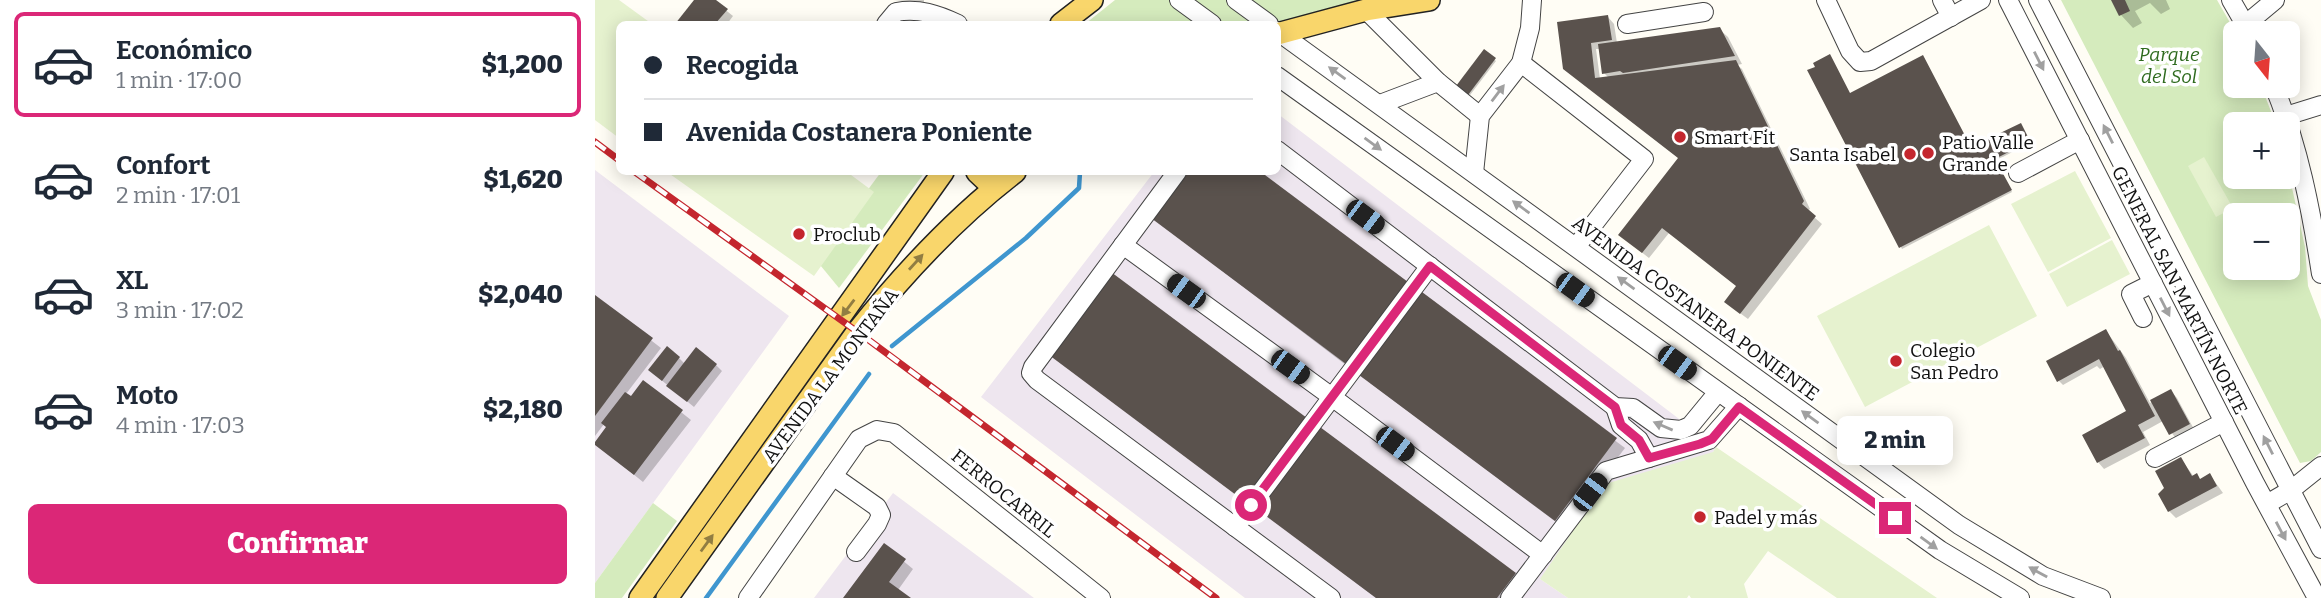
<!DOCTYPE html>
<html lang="es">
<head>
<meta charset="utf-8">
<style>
	body { margin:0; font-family:Bitter,serif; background:#f6f6f7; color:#1f2937; height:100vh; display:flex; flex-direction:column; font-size:26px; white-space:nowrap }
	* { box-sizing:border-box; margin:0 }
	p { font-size:23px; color:#747a83 }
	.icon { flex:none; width:38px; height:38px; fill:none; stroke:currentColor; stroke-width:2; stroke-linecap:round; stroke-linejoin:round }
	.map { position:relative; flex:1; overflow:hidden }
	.panel { display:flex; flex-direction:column; background:#fff; width:595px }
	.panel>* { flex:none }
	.banner { position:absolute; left:21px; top:21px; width:665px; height:154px; border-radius:10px; box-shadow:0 4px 18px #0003; display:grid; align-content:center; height:154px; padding:0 28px; background:#fff }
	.needle { width:46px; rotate:163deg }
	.tools { position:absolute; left:1628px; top:21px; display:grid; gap:14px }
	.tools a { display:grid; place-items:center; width:77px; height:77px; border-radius:10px; background:#fff; box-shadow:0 4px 18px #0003; font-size:35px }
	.end { position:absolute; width:32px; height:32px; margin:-16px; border:9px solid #db2777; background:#fff; box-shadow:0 0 0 4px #fff }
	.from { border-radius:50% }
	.bubble { position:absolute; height:49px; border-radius:10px; background:#fff; box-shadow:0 4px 18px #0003; font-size:23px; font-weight:800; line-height:49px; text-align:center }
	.car { position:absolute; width:21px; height:42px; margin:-21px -10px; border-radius:9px; box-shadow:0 0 5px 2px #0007; background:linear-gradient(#222 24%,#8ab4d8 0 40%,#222 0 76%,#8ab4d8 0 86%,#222 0) }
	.banner b { display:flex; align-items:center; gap:24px; height:66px; font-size:26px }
	.banner b+b { border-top:2px solid #e0e1e3 }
	.banner i { width:18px; height:18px; background:#1f2937 }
	ul { padding:12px 0 0; list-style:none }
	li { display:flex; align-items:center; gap:21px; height:105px; margin:0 14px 10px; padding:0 14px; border:4px solid transparent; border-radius:10px }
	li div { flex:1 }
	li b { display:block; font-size:26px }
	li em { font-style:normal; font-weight:800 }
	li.active { border-color:#db2777 }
	li>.icon { width:63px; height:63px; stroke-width:1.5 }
	.primary-button { display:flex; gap:14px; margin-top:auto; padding:14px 28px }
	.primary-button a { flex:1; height:80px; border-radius:10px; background:#db2777; color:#fff; font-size:28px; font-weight:800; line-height:80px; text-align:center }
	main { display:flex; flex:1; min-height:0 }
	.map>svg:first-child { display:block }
	.industrial { fill:#eee6ef }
	.green { fill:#d5ebbd; fill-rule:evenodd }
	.pitch { fill:#e6f2cf }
	.shadow { fill:#0003; fill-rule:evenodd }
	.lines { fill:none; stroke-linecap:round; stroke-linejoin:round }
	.stream { stroke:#3f96cf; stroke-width:4.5 }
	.building { fill:#5a524d }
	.minor-casing { stroke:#444; stroke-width:20 }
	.major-casing { stroke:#222; stroke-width:24 }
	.minor { stroke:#fff; stroke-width:18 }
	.major { stroke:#f9d66b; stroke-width:21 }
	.rail-casing { stroke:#c4262e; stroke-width:7 }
	.rail { stroke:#fff; stroke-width:4.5; stroke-dasharray:13; stroke-linecap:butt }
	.oneway { fill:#a0a0a0 }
	.oneway2 { fill:#917d42 }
	.route { stroke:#db2777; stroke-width:9 }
	.poi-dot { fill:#c4262e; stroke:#fff; stroke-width:2.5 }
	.labels { text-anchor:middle; stroke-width:7; stroke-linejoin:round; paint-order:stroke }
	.park-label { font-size:19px; font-style:italic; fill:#2f6b1f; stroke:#fff }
	.poi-label { font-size:19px; fill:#111; stroke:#fff; text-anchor:start }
	.street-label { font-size:19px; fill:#111; stroke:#fff }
</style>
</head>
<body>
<main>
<section class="panel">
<ul>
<li class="active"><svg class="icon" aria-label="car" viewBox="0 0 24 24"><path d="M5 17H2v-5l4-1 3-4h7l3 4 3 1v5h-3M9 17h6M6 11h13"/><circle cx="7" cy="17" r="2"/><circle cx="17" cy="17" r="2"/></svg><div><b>Económico</b><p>1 min · 17:00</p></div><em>$1,200</em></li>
<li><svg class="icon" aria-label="car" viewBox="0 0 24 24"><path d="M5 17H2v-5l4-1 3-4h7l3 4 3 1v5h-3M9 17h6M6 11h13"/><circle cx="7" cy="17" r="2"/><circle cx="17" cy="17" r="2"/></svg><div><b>Confort</b><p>2 min · 17:01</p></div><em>$1,620</em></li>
<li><svg class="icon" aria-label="car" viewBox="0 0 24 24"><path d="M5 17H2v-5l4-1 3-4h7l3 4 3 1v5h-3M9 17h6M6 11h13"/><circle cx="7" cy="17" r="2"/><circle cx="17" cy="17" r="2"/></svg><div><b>XL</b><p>3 min · 17:02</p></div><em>$2,040</em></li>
<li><svg class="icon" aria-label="car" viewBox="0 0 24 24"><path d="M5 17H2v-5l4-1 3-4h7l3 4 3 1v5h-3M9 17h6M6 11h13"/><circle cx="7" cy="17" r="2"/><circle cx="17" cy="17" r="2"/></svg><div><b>Moto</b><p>4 min · 17:03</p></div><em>$2,180</em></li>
</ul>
<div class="primary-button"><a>Confirmar</a></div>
</section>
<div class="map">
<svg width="1726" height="598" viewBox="0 0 1726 598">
	<rect width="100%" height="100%" fill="#fffdf5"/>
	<!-- industrial -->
	<g class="industrial">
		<polygon points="683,114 1121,447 1118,452 945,579 973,598 650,598 386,397 559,172 682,172"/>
		<polygon points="0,170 194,316 0,583"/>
		<polygon points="298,493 439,598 219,598"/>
	</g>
	<!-- green -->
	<g class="green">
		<polygon points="520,0 830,0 682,24 490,24"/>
		<path d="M1466,0H1622L1641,33L1640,86H1666L1681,124H1640V177H1692V165L1710,247L1713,286L1726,320V452L1716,461L1705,463ZM1640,215H1692V268H1640Z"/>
		<polygon points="286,172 330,172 244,288 221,260"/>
		<polygon points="58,503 82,521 27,598 0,598 0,583"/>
	</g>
	<!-- pitch -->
	<g class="pitch">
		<polygon points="0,0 24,0 57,24 24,24 24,138 0,120"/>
		<polygon points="1609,157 1638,208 1621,217 1593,166"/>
		<polygon points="1480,171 1516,238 1453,272 1416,204"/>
		<polygon points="72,172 252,172 279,192 219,276"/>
		<polygon points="1394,225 1442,316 1270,407 1222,316"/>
		<polygon points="1517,240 1535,274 1472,307 1454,274"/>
		<polygon points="1121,447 1342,598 1242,598 1173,551 1149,584 1153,598 1096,598 1094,595 1092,598 973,598 945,579 1010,484 1118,452"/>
	</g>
	<!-- shadow -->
	<g class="shadow">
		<polygon points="101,0 118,0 138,16 132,24 82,24"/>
		<polygon points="297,0 329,0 329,2 298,0"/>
		<polygon points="1517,0 1571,0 1575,9 1566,14 1555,3 1540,11 1547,23 1538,28 1526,15"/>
		<path d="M1013,17L1019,24L1022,43L1124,29L1133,37L1147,64L1142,65L1147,69L1215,209L1212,211L1227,224L1153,319L1138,308L1143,286L1074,233L1054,258L1032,241L1085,159L969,69ZM1001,49H1005L1009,73L1014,78L1005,79Z"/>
		<polygon points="889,51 901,61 872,99 860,90"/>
		<polygon points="1214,71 1256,95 1377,149 1427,127 1435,143 1400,161 1417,192 1307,249"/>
		<polygon points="593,172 663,172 812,283 760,372 558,218"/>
		<polygon points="827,295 1030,448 969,528 775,383"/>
		<polygon points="0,297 66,348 31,394 36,398 48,382 96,420 48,482 1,444 13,428 9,424 0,436"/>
		<polygon points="1511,331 1531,358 1555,403 1576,391 1582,398 1600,431 1582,440 1568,421 1548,432 1555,445 1509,469 1503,462 1534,412 1510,366 1505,369 1502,366 1468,385 1464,381"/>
		<polygon points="84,358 90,364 121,365 127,371 99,407 59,374"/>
		<polygon points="1586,459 1599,477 1606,480 1615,475 1628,493 1581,518 1574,511 1565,494 1571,488"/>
		<polygon points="665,510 920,575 928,583 917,598 781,598"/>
		<polygon points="290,546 318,569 303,590 313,598 250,598"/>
	</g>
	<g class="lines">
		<!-- stream -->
		<g class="stream">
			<polyline points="297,346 431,238 484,188 485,172"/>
			<polyline points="111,598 274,374"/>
		</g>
	</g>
	<!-- building -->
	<g class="building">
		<polygon points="99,0 121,0 133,9 120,24 80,24"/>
		<polygon points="1516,0 1530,0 1535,11 1524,16"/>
		<polygon points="1013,15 1017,40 996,43 1000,78 1141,60 1209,201 1207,204 1221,216 1145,314 1129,302 1141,286 1067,228 1047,253 1023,235 1083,158 968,69 962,22"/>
		<polygon points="1125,27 1140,56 1028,73 1025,71 1007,74 1003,44"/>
		<polygon points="889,49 901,58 870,99 858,90"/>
		<polygon points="1235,54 1255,93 1328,55 1376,147 1426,123 1435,141 1400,159 1417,190 1304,248 1212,70 1220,67 1218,63"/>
		<polygon points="591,172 666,172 813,282 751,364 556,218"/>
		<polygon points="516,272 712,418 649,501 454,355"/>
		<polygon points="827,292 1022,438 960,521 764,375"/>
		<polygon points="0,295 58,338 0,416"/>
		<polygon points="1511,329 1523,351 1525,350 1560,416 1543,425 1550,438 1502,463 1487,435 1531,411 1504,359 1462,382 1451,361"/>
		<polygon points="72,346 85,357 67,381 53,370"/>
		<polygon points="101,347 122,364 92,402 71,386"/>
		<polygon points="48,380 88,410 39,475 0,445 0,442 11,427 6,423 30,392 36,396"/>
		<polygon points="1576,389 1595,424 1574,435 1555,400"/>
		<polygon points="725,427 921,573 902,598 781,598 663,510"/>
		<polygon points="1586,457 1597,476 1602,473 1605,479 1615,473 1622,486 1573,512 1563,494 1569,488 1560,471"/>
		<polygon points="289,543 311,559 294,582 316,598 248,598"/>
	</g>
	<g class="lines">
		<!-- minor casing -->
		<g class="minor-casing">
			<g id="minor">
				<polyline points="584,0 617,24"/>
				<polyline points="641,0 674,24"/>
				<polyline points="1231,0 1255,51 1265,62 1276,61 1386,0"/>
				<polyline points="1347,0 1356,17"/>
				<polyline points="1413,0 1660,483 1722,598"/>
				<polyline points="1443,0 1726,549"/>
				<polyline points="1636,0 1655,33"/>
				<polyline points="771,10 843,82 885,116"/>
				<path d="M291,24L301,12C324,8 342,14 363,24"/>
				<polyline points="1032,24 1109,12"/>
				<polyline points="1650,25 1680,0"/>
				<polyline points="682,31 1364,525 1448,576 1506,598"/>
				<polyline points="926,63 1049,159 981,247"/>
				<polyline points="682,76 1345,550 1425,598"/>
				<path d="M1679,86C1704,147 1716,209 1726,274"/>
				<polyline points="785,104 843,82"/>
				<polyline points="1691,116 1726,105"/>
				<polyline points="682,150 1020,407 1038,408 1066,428 1086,430 1095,426 1123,392"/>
				<polyline points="582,172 438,367 436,373 442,380 736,598"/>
				<polyline points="879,173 885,116 926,63 935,28 937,0"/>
				<polyline points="1423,173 1485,140"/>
				<polyline points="528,245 737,397 948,555"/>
				<polyline points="1548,318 1536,294 1558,283"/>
				<polyline points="1020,407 1026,425 1044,440 1054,458"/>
				<polyline points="1560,458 1629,422"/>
				<polyline points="238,476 282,507 286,515 282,524 261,552"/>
				<polyline points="1672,504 1696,490 1726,466"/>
				<polyline points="640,527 835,266"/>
				<polyline points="153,598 264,439 282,430 299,433 506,598"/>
				<polyline points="915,598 1011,471 1114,440 1144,406"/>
			</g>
		</g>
		<!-- major casing -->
		<g class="major-casing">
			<g id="major">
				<polyline points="466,24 497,0"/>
				<polyline points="682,34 771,10 834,0"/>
				<polyline points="382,172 399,188"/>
				<polyline points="45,598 348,172"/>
				<path d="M72,598L262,332C309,273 360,218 420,172"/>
			</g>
		</g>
		<!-- minor -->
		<use href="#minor" class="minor"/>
		<!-- major -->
		<use href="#major" class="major"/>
		<!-- rail casing -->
		<g class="rail-casing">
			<g id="rail">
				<polyline points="0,142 24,160"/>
				<polyline points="40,172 271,338 621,598"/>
			</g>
		</g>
		<!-- rail -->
		<use href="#rail" class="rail"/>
	</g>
	<!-- one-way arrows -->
	<defs><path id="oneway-solid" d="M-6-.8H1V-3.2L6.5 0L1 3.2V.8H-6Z" transform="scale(1.75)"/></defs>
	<g class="oneway">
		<use href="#oneway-solid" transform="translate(1444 61) rotate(63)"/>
		<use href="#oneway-solid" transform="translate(742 73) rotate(-144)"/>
		<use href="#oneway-solid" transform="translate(903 93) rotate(-53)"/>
		<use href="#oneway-solid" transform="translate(1513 134) rotate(-117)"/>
		<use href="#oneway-solid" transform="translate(778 144) rotate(36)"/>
		<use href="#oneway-solid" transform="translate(926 207) rotate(-144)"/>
		<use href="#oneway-solid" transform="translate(1031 283) rotate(-144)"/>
		<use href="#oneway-solid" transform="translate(1570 307) rotate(63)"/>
		<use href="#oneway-solid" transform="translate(1215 417) rotate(-144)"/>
		<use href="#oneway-solid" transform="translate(1068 426) rotate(-157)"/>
		<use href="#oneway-solid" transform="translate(1673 445) rotate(-117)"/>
		<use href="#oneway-solid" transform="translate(1686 531) rotate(62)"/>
		<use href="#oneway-solid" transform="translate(1334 543) rotate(36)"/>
		<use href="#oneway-solid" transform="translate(1443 572) rotate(-151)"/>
	</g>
	<g class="oneway2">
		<use href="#oneway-solid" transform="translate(321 262) rotate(-48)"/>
		<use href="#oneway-solid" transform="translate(253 308) rotate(127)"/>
		<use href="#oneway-solid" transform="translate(112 543) rotate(-54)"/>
	</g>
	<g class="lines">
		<!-- route -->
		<polyline class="route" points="656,505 835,266 1020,407 1026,425 1044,440 1054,458 1105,444 1117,439 1144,407 1300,518"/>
	</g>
	<!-- markers -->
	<g class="poi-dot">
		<circle cx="1085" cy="137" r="7"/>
		<circle cx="1333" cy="153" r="7"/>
		<circle cx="1315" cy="154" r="7"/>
		<circle cx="204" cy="234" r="7"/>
		<circle cx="1301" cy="361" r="7"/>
		<circle cx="1105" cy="517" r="7"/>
	</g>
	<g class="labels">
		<!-- park labels -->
		<g class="park-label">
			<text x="1574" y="61">Parque<tspan x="1574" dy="22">del Sol</tspan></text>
		</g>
		<!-- poi labels -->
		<g class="poi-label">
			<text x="1099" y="144">Smart Fit</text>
			<text x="1347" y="149">Patio Valle<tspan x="1347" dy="22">Grande</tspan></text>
			<text x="1301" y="161" text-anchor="end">Santa Isabel</text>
			<text x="218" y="241">Proclub</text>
			<text x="1315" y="357">Colegio<tspan x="1315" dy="22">San Pedro</tspan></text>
			<text x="1119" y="524">Padel y más</text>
		</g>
		<!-- street labels -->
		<g class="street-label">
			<text transform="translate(1585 290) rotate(63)" y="7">GENERAL SAN MARTÍN NORTE</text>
			<text transform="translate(1101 308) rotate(36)" y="7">AVENIDA COSTANERA PONIENTE</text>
			<text transform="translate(235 375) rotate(-53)" y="7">AVENIDA LA MONTAÑA</text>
			<text transform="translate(409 493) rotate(39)" y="7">FERROCARRIL</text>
		</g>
	</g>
</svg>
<div class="tools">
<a><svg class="needle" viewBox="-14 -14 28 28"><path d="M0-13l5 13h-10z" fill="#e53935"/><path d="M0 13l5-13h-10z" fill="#747a83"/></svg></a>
<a>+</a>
<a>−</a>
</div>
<i class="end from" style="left:656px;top:505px"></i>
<i class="end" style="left:1300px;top:518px"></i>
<div class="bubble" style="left:1242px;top:416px;width:116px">2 min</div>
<i class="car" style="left:770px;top:217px;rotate:127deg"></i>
<i class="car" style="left:980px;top:290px;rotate:126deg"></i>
<i class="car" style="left:591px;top:291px;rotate:306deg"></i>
<i class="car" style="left:1082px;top:363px;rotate:126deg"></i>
<i class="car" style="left:695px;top:367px;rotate:126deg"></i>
<i class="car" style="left:800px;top:444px;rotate:127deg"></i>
<i class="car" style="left:995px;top:492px;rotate:37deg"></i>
<div class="banner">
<b><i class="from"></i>Recogida</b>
<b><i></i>Avenida Costanera Poniente</b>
</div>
</div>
</main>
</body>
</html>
